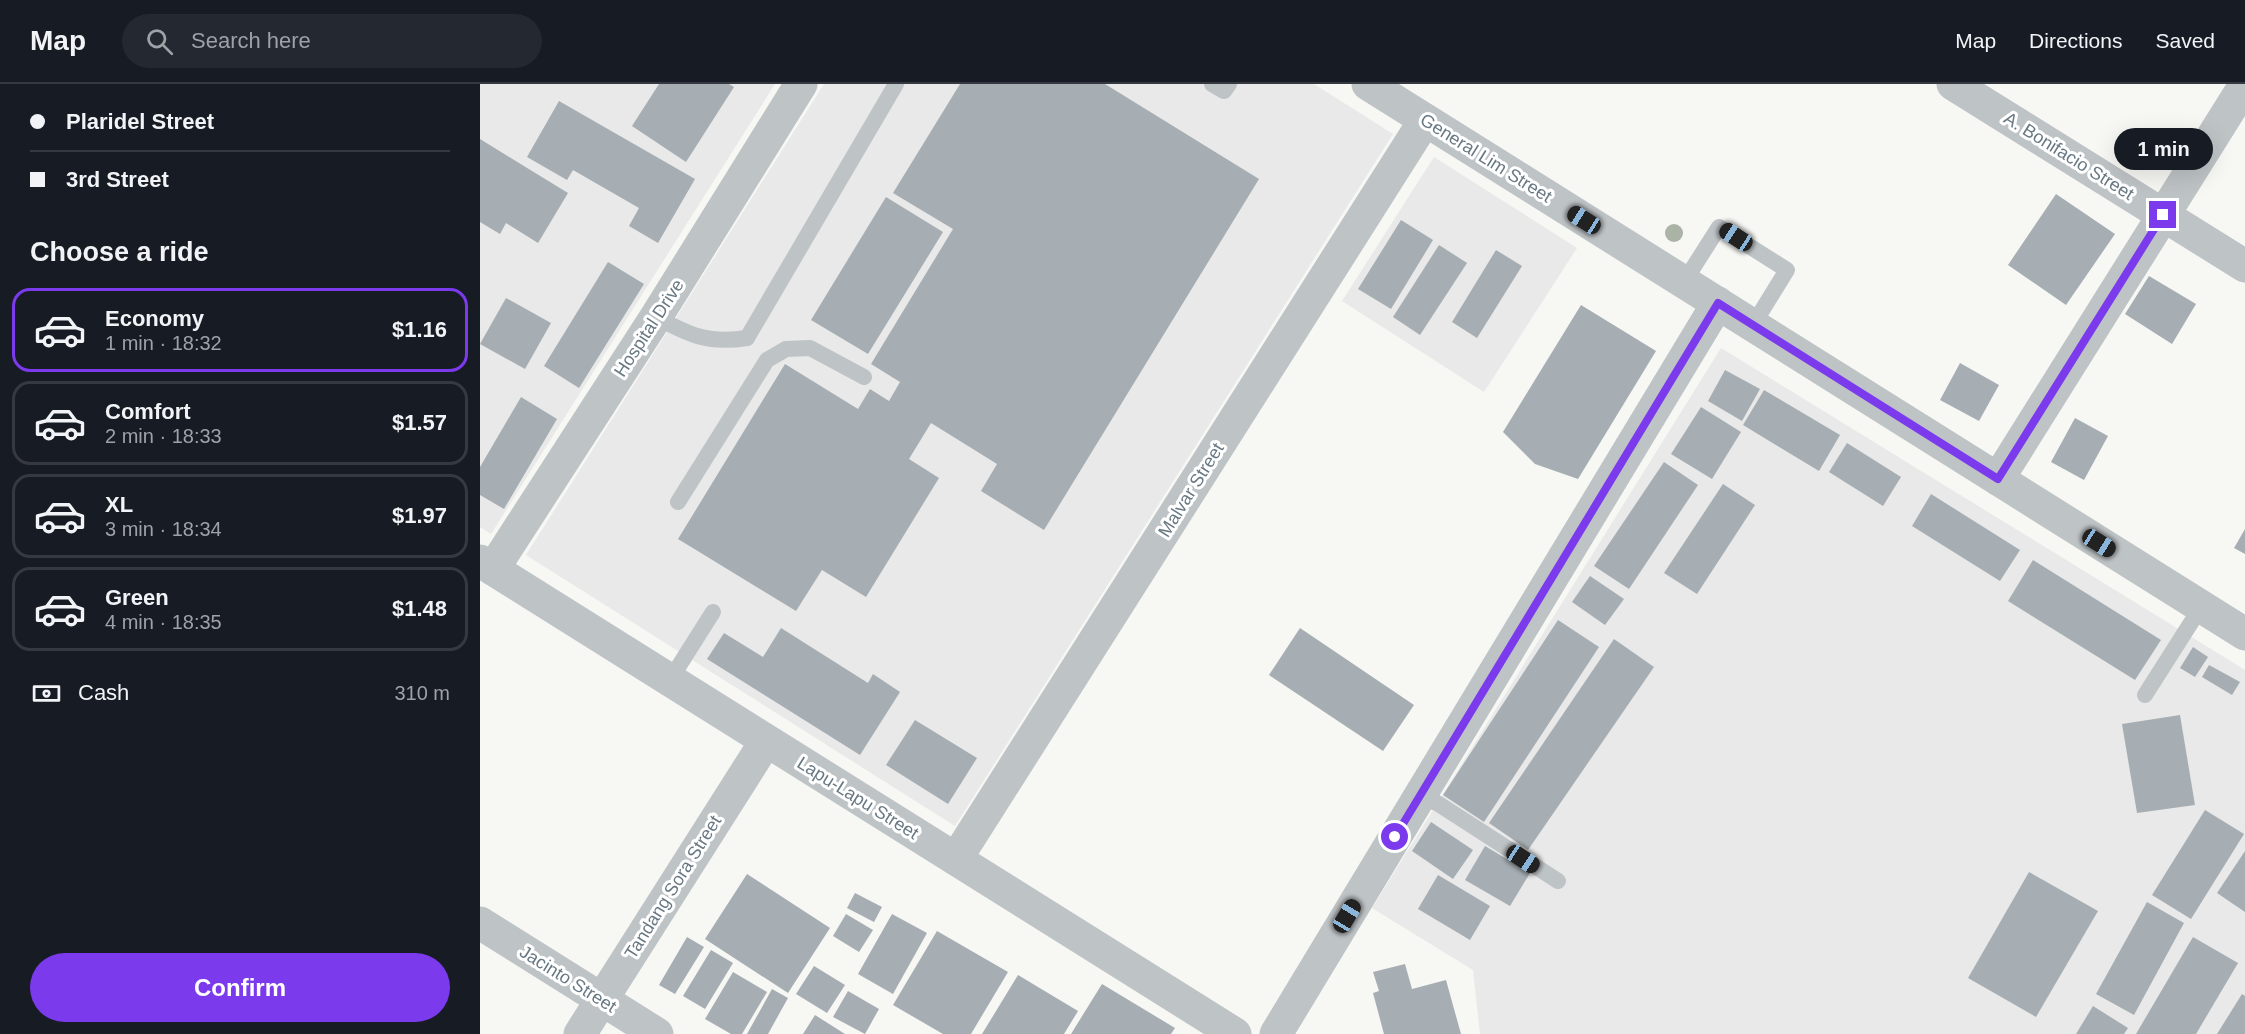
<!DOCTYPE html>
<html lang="en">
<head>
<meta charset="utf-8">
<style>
	body { margin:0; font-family:Arial,sans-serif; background:#242831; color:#f1f3f6; height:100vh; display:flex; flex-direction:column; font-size:22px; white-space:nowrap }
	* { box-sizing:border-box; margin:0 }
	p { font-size:20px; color:#9ea1a6 }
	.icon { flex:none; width:33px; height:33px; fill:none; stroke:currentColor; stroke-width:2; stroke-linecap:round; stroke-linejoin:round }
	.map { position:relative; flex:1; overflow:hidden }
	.drawer { display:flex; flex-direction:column; background:#171b24; width:480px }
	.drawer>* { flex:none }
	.banner { display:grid; align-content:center; height:132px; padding:0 30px; background:#171b24 }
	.end { position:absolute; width:27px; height:27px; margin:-14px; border:8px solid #7c3aed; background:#fff; box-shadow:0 0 0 3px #fff }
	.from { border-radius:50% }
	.bubble { position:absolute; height:42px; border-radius:21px; background:#171b24; box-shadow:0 6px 24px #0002; font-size:20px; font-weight:700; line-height:42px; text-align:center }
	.car { position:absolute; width:18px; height:36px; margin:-18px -9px; border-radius:8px; box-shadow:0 0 4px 2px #0007; background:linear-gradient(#222 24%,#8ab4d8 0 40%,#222 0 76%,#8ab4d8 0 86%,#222 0) }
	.banner b { display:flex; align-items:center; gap:21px; height:57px; font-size:22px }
	.banner b+b { border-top:2px solid #363941 }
	.banner i { width:15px; height:15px; background:#f1f3f6 }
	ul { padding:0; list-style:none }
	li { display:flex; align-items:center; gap:18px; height:84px; margin:0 12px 9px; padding:0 18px; border:3px solid #363941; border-radius:18px }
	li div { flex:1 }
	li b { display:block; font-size:22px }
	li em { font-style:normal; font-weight:700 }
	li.on { border-color:#7c3aed }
	li>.icon { width:54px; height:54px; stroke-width:1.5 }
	h2 { padding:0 30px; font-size:27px; line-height:72px }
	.pay { display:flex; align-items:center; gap:15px; height:66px; padding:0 30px; font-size:22px }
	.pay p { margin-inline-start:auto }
	.primary-button { display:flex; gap:12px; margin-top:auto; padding:12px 30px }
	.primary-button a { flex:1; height:69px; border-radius:36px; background:#7c3aed; color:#fff; font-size:24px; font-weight:700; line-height:69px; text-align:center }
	header { display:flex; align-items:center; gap:36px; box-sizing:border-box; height:84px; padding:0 30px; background:#171b24; border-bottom:2px solid #363941 }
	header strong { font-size:28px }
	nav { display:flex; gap:33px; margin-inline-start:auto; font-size:21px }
	.search { width:420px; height:54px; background:#242831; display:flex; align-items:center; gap:15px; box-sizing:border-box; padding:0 21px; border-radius:33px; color:#9ea1a6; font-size:22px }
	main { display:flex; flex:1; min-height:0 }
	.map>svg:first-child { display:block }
	.built { fill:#e8e9e8 }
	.building { fill:#a6aeb3 }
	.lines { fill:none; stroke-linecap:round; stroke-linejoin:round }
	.service { stroke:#bec3c6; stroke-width:16 }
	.minor { stroke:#bec3c6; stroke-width:33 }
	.tertiary { stroke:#bec3c6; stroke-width:33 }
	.tree { fill:#aab3a6 }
	.route { stroke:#7c3aed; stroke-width:8 }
	.labels { text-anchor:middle; stroke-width:6; stroke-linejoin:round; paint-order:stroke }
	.street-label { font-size:18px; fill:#687883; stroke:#fff }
</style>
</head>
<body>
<header>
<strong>Map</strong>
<div class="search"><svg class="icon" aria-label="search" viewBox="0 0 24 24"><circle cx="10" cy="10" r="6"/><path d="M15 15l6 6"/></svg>Search here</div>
<nav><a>Map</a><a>Directions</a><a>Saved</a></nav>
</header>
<main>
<section class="drawer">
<div class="banner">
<b><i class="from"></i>Plaridel Street</b>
<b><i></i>3rd Street</b>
</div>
<h2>Choose a ride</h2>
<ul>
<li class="on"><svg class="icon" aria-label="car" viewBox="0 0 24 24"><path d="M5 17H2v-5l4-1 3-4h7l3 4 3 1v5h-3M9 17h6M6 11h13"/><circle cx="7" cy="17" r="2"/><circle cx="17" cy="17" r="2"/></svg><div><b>Economy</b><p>1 min · 18:32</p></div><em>$1.16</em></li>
<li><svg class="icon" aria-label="car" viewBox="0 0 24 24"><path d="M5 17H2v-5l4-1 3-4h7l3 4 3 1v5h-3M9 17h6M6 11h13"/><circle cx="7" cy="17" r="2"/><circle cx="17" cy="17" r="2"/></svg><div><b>Comfort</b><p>2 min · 18:33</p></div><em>$1.57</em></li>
<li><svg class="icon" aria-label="car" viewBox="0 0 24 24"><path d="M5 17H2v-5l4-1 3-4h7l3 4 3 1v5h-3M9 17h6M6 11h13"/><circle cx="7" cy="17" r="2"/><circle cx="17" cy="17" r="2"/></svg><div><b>XL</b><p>3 min · 18:34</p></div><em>$1.97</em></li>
<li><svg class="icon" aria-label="car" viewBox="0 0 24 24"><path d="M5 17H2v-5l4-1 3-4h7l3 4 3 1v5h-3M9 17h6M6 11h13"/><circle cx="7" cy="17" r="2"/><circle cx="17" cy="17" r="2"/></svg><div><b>Green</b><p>4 min · 18:35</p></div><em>$1.48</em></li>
</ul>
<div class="pay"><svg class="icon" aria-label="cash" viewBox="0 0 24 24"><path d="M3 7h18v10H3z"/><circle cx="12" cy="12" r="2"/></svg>Cash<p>310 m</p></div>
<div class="primary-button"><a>Confirm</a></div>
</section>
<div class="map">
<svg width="1765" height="950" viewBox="0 0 1765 950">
	<rect width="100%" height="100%" fill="#f7f7f4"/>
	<!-- built -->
	<g class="built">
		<polygon points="0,0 295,0 11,450 0,443"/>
		<polygon points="344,0 834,0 913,50 475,742 46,471"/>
		<polygon points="954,73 1097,164 1004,308 862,217"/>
		<polygon points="1241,264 1765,586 1765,950 1000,950 993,886 892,824"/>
	</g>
	<!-- building -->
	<g class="building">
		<polygon points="179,0 249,0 254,3 206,78 152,42"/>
		<polygon points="480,0 625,0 779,95 564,446 501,407 517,380 451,339 429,375 459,394 386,513 342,486 316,527 198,455 305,280 378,325 390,305 409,317 420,298 391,280 473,145 413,109"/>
		<polygon points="79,17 215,95 178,159 149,142 159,124 93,86 87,96 47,73"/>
		<polygon points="0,55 88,109 58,159 26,139 20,150 0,138"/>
		<polygon points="1576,110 1635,150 1586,221 1528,181"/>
		<polygon points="406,113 463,148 388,270 331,236"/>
		<polygon points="921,136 953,156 911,225 878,205"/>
		<polygon points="959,161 987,179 940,251 913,233"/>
		<polygon points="1016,166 1042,182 997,254 972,238"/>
		<polygon points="128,178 164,200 99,304 64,282"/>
		<polygon points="1669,192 1716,220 1692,260 1645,230"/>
		<polygon points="26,214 71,239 45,285 0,260"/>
		<polygon points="1101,221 1176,267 1098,395 1055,380 1023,348"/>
		<polygon points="1480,279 1519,301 1499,337 1460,316"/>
		<polygon points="1245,286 1280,305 1262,337 1228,317"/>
		<polygon points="1284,306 1360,351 1339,387 1263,341"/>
		<polygon points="41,313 77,335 24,425 0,411 0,383"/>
		<polygon points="1221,323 1261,348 1232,395 1191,370"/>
		<polygon points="1595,334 1628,352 1604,396 1571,378"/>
		<polygon points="1367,359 1421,393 1403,422 1349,388"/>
		<polygon points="1184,378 1218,401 1149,505 1114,482"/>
		<polygon points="1243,400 1275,421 1217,510 1184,489"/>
		<polygon points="1451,410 1540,466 1520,497 1432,442"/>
		<polygon points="1765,445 1765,470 1754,464"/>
		<polygon points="1553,476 1681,556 1655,596 1528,517"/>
		<polygon points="1110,492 1144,515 1125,541 1092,518"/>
		<polygon points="1078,536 1119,563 1004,738 963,711"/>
		<polygon points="301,544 388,599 393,590 420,608 380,671 227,575 244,549 283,573"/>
		<polygon points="820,544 934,621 903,667 789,591"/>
		<polygon points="1134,555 1174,583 1048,766 1009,739"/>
		<polygon points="1713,563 1728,573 1715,593 1700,584"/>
		<polygon points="1729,581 1760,598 1752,611 1722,593"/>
		<polygon points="1700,631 1715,721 1657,729 1642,640"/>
		<polygon points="435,636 497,674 468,720 406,681"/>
		<polygon points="1725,726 1764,750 1711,835 1672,811"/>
		<polygon points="951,738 993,766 973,795 932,767"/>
		<polygon points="1005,762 1050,789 1030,822 985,796"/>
		<polygon points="1765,767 1765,828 1737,809"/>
		<polygon points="1549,788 1618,827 1556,933 1488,894"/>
		<polygon points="267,790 350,844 308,909 225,855"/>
		<polygon points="958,791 1010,822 990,856 938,825"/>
		<polygon points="375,809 402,823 394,838 367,824"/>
		<polygon points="1667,818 1704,839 1654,931 1616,910"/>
		<polygon points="366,830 393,846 379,868 353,852"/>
		<polygon points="412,830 447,849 413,910 378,890"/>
		<polygon points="457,847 528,888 491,950 463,950 413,921"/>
		<polygon points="207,853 224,863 195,910 179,901"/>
		<polygon points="1713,853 1758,879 1716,950 1656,950"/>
		<polygon points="231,866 253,879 225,925 203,912"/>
		<polygon points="925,880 932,905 966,896 981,950 904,950 893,909 899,907 893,888"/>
		<polygon points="334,882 365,901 347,929 316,910"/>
		<polygon points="253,888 287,908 262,950 251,950 225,935"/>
		<polygon points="538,891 598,927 584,950 502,950"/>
		<polygon points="622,900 695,944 691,950 591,950"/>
		<polygon points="292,905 308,914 288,950 267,950"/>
		<polygon points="368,907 399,925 385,950 353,933"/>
		<polygon points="1762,910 1765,912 1765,950 1737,950"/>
		<polygon points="1613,922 1648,944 1644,950 1596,950"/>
		<polygon points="335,931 365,950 323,950"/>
	</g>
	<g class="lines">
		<!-- service -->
		<g class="service">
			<polyline points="732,0 744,7 749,0"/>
			<polyline points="1204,198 1239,143 1307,186 1273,241"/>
			<path d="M176,233C209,251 228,260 267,254"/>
			<polyline points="267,254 416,0"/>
			<polyline points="198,418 287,276 306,265 330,264 384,293"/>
			<polyline points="190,596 233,528"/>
			<polyline points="1665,611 1721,523"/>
			<polyline points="938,713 957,719 1078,797"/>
		</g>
		<!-- minor -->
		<g class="minor">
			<polyline points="1473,0 1765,182"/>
			<polyline points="1518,395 1765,1"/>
			<polyline points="13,485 176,233 321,0"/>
			<polyline points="476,775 945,36"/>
			<polyline points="0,839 177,950"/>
			<polyline points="796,950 1238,219"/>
		</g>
		<!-- tertiary -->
		<g class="tertiary">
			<polyline points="888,0 1765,550"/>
			<polyline points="0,477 755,950"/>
			<polyline points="100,950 286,657"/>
		</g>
	</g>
	<!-- trees -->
	<circle class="tree" cx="1194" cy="149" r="9"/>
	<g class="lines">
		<!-- route -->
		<polyline class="route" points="915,753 1238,219 1518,395 1683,131"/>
	</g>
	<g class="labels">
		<!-- street labels -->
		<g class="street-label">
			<text transform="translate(1589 72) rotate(32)" y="6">A. Bonifacio Street</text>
			<text transform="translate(1006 74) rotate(32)" y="6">General Lim Street</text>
			<text transform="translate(169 244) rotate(-57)" y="6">Hospital Drive</text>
			<text transform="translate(711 406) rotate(-58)" y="6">Malvar Street</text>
			<text transform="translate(378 714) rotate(32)" y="6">Lapu-Lapu Street</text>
			<text transform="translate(193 803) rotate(-58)" y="6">Tandang Sora Street</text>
			<text transform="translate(88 895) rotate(32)" y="6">Jacinto Street</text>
		</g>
	</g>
</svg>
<i class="end from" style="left:915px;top:753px"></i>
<i class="end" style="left:1683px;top:131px"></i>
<div class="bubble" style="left:1634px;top:44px;width:99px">1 min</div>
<i class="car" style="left:1104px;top:136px;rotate:302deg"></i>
<i class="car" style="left:1256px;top:153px;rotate:303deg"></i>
<i class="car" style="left:1619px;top:459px;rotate:122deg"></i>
<i class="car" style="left:1043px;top:775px;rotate:123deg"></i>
<i class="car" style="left:867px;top:832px;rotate:31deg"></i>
</div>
</main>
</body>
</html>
